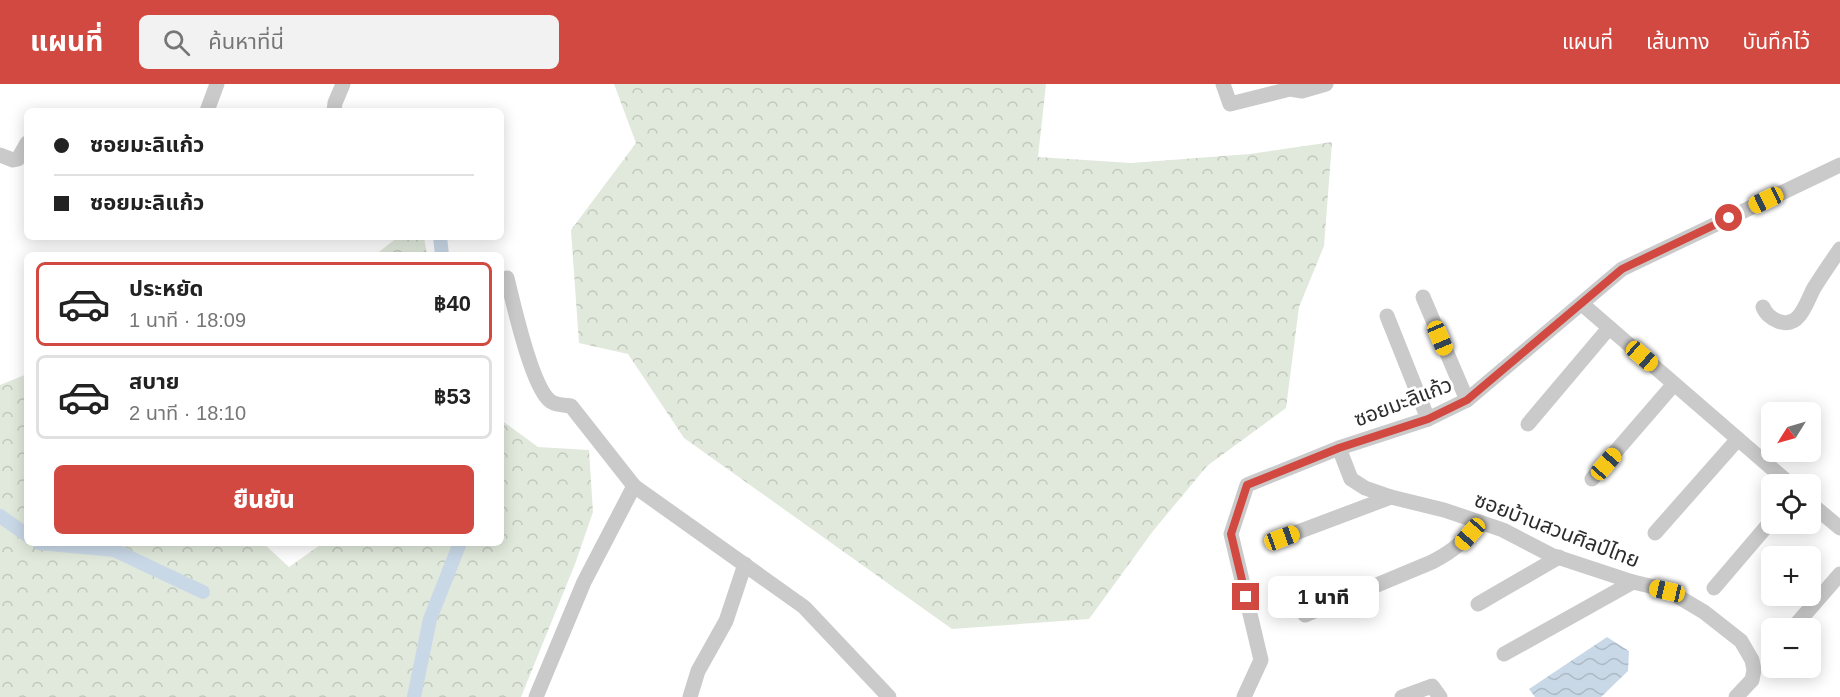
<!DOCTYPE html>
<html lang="th">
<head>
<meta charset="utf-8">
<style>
	body { margin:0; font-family:Arial,"Noto Sans Thai",sans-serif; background:#f2f2f2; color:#222; height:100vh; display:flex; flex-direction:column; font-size:22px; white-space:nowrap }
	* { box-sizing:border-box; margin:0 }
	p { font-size:20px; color:#767676 }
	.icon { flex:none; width:33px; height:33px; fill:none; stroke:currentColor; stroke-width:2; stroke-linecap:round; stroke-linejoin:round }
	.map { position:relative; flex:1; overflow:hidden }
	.details { position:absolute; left:24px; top:168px; width:480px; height:294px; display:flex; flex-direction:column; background:#fff; border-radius:9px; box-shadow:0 3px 15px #0003 }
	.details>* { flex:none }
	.top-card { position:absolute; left:24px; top:24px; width:480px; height:132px; border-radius:9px; box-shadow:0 3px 15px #0003; display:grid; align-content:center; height:132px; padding:0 30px; background:#fff }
	.needle { width:39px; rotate:233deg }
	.tools { position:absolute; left:1761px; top:318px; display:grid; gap:12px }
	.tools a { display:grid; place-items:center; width:60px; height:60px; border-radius:9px; background:#fff; box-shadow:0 3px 15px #0003; font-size:30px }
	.end { position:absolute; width:27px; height:27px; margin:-14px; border:8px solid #d14941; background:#fff; box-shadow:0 0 0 3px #fff }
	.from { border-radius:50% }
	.bubble { position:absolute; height:42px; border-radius:9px; background:#fff; box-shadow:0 3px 15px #0003; font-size:20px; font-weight:800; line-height:42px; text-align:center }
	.car { position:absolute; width:18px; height:36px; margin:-18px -9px; border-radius:8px; box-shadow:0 0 4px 2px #0007; background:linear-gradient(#f5c518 24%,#345 0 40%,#f5c518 0 76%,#345 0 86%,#f5c518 0) }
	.top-card b { display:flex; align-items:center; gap:21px; height:57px; font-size:22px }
	.top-card b+b { border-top:2px solid #e0e0e0 }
	.top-card i { width:15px; height:15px; background:#222 }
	ul { padding:10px 0 0; list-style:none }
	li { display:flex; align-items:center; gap:18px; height:84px; margin:0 12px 9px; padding:0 18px; border:3px solid #e0e0e0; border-radius:9px }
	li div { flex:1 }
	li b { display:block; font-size:22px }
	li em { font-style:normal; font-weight:800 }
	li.on { border-color:#d14941 }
	li>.icon { width:54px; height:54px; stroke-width:1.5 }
	.primary-button { display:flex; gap:12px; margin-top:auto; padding:12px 30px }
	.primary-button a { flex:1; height:69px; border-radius:9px; background:#d14941; color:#fff; font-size:24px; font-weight:800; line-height:69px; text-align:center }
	header { display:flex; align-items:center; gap:36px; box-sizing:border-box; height:84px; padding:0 30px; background:#d14941; color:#fff }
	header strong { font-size:28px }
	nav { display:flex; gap:33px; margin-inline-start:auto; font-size:21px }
	.search { width:420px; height:54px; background:#f2f2f2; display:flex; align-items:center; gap:15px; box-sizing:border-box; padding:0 21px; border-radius:9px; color:#767676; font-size:22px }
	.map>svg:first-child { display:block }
	.forest { fill:url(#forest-crowns) }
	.water { fill:url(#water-waves) }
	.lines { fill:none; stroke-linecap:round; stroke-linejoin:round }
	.canal { stroke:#c9d8e7; stroke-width:14 }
	.minor { stroke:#cacaca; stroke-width:15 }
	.route { stroke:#d14941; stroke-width:8 }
	.labels { text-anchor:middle; stroke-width:6; stroke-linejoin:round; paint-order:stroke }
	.street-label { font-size:21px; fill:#2d2d2d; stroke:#fff }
</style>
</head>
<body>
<header>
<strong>แผนที่</strong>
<div class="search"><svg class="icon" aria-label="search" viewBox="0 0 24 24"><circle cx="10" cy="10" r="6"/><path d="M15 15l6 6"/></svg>ค้นหาที่นี่</div>
<nav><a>แผนที่</a><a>เส้นทาง</a><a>บันทึกไว้</a></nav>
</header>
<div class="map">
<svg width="1840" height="613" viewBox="0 0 1840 613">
	<defs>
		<pattern id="forest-crowns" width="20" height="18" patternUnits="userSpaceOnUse" patternTransform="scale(1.5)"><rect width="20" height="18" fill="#e1e9dc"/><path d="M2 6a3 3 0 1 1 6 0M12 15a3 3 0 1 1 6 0" fill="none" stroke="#c1c8bd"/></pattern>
		<pattern id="water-waves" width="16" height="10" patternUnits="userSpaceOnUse" patternTransform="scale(1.5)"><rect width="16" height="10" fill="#c9d8e7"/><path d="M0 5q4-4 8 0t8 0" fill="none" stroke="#adbac6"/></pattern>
	</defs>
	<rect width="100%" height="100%" fill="#fff"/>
	<!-- forest -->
	<g class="forest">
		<polygon points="614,0 1046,0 1038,73 1131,79 1250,70 1332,58 1324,162 1299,223 1286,324 1207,382 1153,447 1089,535 952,545 684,354 628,270 579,259 571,146 636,59"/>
		<polygon points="398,153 424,153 427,171 375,171"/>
		<polygon points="27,290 27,459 263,459 289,483 323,459 501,459 501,336 538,363 589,366 593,428 575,480 521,613 0,613 0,301"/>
	</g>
	<!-- water -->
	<polygon class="water" points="1607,553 1629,567 1628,587 1601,613 1535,613 1529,605"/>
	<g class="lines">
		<!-- canal -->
		<g class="canal">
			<polyline points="440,153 442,171"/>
			<polyline points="0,432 27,451"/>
			<polyline points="39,459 114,466 203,508"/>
			<polyline points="414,613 430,535 460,459"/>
		</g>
		<!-- minor -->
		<g class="minor">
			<polyline points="1223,0 1230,20 1290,5 1302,7 1326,0"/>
			<polyline points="207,27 217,0"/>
			<polyline points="334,27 335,19 343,0"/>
			<polyline points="0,71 13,76 18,75 27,59"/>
			<path d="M507,194C514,222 531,299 549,316C554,321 564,321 571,322L634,402L804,523L889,613"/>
			<polyline points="1423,213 1467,316"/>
			<polyline points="1582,220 1790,400"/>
			<path d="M1763,223C1768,236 1788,245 1798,233C1805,226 1809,213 1814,204C1822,191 1831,178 1840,165"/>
			<polyline points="1387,232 1428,335"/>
			<polyline points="1528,340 1609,244"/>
			<polyline points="1339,364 1351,395 1365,404 1391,413 1444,426 1503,446 1551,471 1633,498 1667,506 1704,528 1741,557 1752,576 1754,586 1752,596 1736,613"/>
			<polyline points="1592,395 1674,300"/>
			<polyline points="1810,419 1840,444"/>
			<polyline points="1655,449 1738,355"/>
			<polyline points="1282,454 1391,413"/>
			<polyline points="1714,504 1772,436"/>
			<polyline points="1478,520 1559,473"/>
			<path d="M1305,531L1432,478C1455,466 1463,458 1480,438"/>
			<polyline points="1793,544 1840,490"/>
			<polyline points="1504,570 1633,498"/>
			<polyline points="536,613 584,498 634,402"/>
			<polyline points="690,613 698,587 726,537 745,480"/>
			<polyline points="1244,613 1261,576 1231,450 1247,401 1339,364 1428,335 1467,316 1622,185 1840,81"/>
			<polyline points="1402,613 1432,602 1440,613"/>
		</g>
	</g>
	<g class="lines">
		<!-- route -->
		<polyline class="route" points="1246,513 1231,450 1247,401 1339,364 1428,335 1467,316 1622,185 1729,134"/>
	</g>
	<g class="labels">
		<!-- street labels -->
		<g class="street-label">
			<text transform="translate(1403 318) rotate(-21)" y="7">ซอยมะลิแก้ว</text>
			<text transform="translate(1557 446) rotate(21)" y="7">ซอยบ้านสวนศิลป์ไทย</text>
		</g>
	</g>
</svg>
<div class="tools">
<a><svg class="needle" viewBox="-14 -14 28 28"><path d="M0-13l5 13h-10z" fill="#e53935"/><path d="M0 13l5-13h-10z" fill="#767676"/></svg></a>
<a><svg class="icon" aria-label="locate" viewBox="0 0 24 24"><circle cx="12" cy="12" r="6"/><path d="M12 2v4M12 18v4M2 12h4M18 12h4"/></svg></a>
<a>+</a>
<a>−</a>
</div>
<i class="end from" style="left:1729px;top:134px"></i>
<i class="end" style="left:1246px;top:513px"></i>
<div class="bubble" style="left:1268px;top:492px;width:111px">1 นาที</div>
<i class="car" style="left:1766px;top:116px;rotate:245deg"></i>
<i class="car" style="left:1440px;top:254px;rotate:157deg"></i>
<i class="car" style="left:1642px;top:272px;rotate:131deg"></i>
<i class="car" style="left:1606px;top:380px;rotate:41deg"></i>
<i class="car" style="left:1470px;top:450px;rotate:221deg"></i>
<i class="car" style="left:1282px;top:454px;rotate:70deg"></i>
<i class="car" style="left:1667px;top:507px;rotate:283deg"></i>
<div class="top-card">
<b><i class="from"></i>ซอยมะลิแก้ว</b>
<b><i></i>ซอยมะลิแก้ว</b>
</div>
<section class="details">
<ul>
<li class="on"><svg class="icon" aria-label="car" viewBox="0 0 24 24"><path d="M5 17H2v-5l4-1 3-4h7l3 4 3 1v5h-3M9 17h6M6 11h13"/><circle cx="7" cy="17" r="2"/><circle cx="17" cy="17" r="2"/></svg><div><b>ประหยัด</b><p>1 นาที · 18:09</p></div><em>฿40</em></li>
<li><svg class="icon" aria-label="car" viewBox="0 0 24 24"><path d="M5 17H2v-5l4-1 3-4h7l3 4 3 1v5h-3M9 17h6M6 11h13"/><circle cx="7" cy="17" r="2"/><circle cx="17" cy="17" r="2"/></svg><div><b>สบาย</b><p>2 นาที · 18:10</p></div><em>฿53</em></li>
</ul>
<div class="primary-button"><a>ยืนยัน</a></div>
</section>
</div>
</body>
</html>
